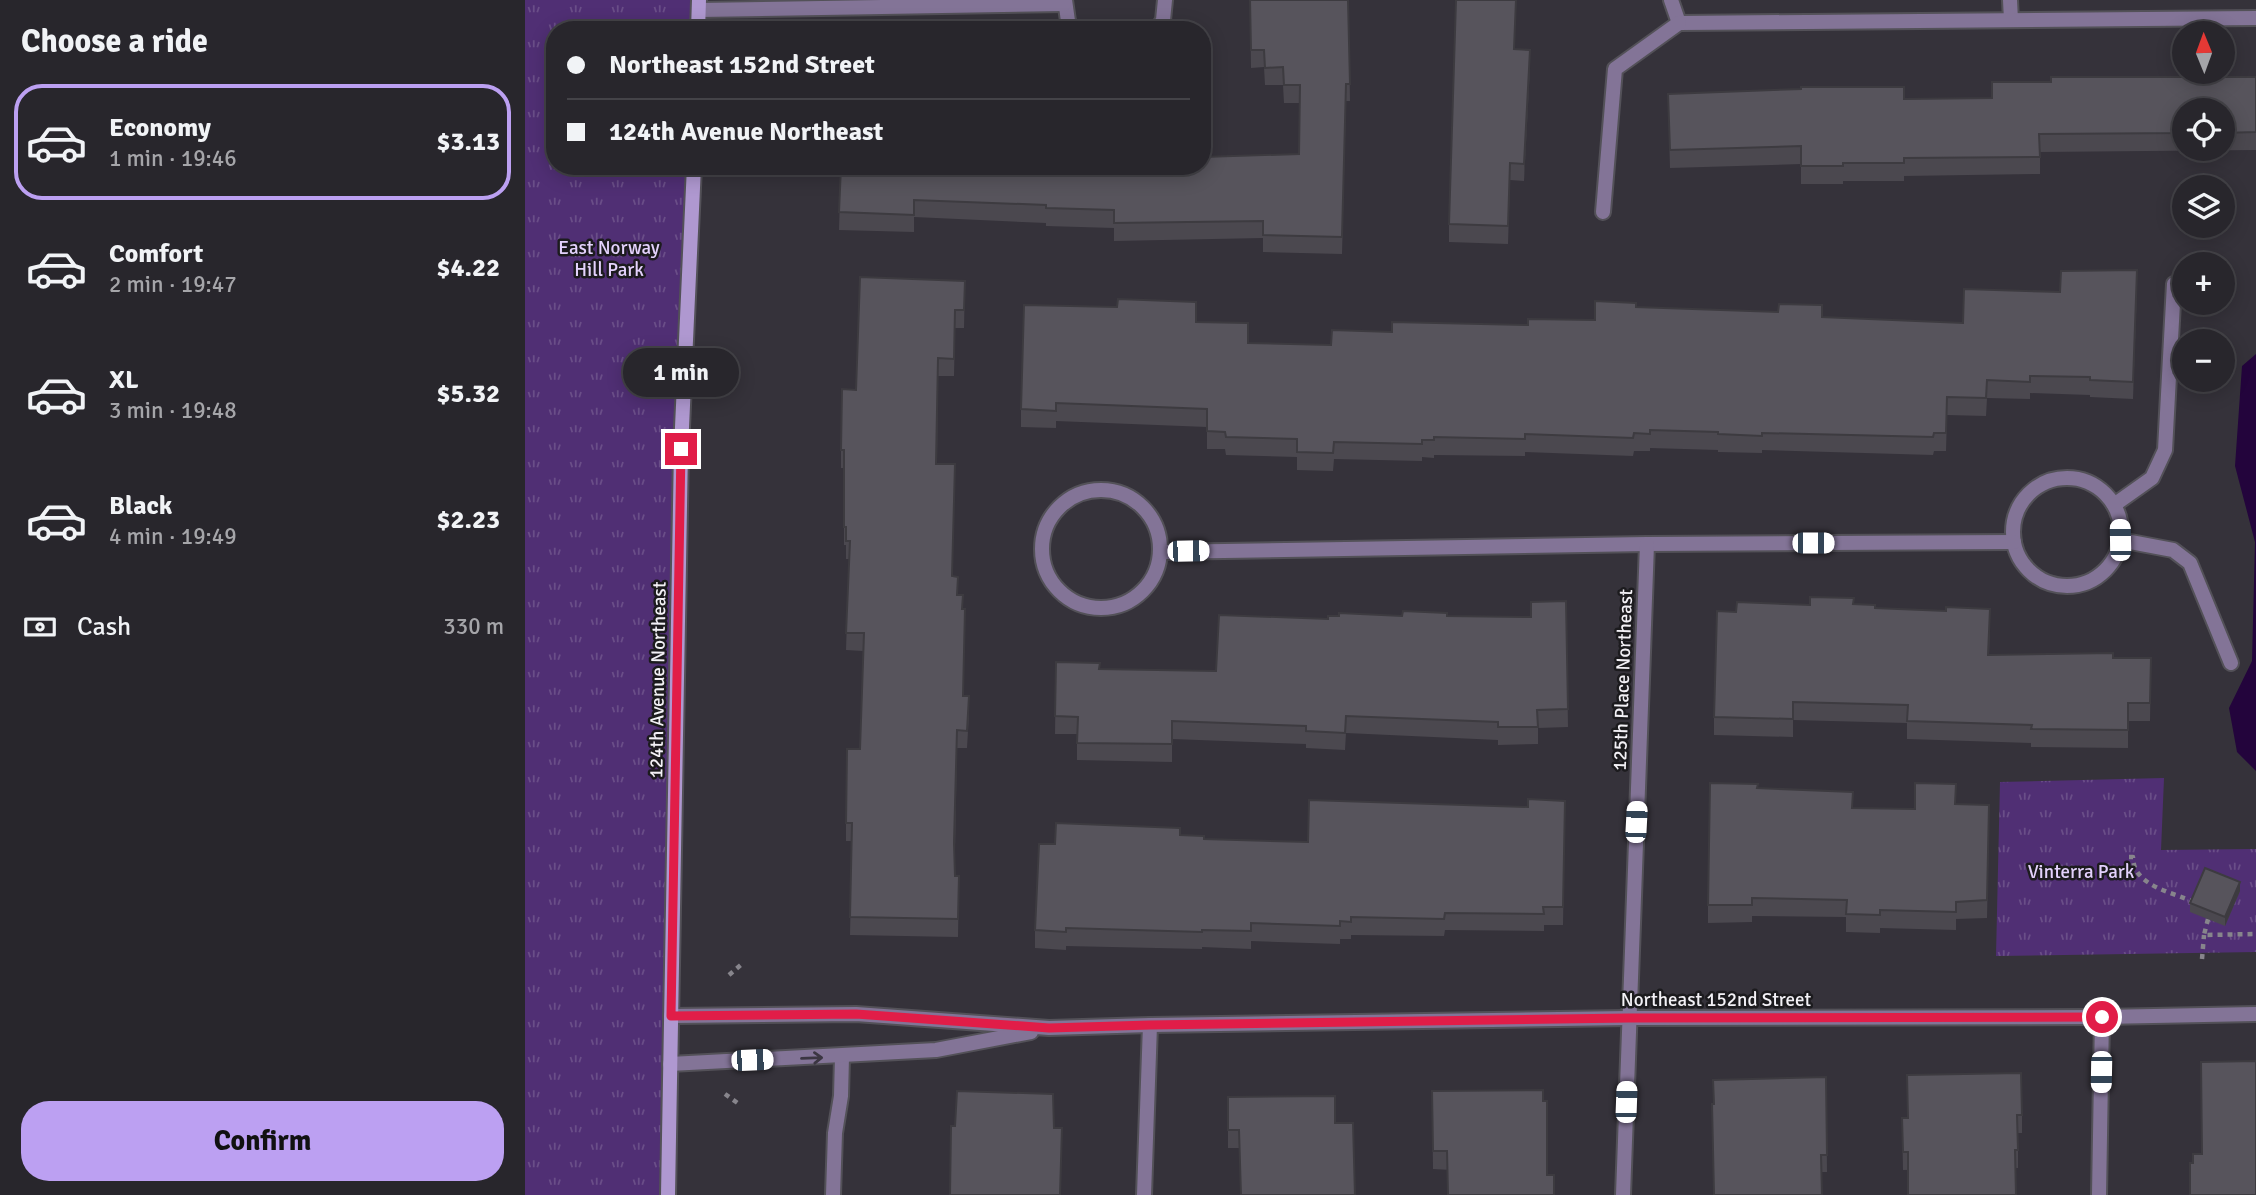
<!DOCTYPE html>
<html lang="en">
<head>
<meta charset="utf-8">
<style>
	body { margin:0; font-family:Signika,sans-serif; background:#302e34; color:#f1f3f6; height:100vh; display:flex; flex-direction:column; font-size:26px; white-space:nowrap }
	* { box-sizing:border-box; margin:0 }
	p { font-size:23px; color:#a5a5a9 }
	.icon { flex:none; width:38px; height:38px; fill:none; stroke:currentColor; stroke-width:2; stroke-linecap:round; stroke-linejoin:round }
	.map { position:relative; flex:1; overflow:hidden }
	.details { display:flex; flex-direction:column; background:#28262c; width:525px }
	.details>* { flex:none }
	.guide { position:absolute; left:21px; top:21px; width:665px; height:154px; border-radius:28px; box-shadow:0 4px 18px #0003,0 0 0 2px #444348; display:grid; align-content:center; height:154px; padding:0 21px; background:#28262c }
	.needle { width:46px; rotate:359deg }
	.buttons { position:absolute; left:1647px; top:21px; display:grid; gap:14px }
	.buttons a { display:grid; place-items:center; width:63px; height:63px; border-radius:50%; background:#28262c; box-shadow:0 4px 18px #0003,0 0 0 2px #444348; font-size:35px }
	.end { position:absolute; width:32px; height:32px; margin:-16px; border:9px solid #e11d48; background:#fff; box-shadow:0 0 0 4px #fff }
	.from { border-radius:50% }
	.bubble { position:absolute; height:49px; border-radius:24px; background:#28262c; box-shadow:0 4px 18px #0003,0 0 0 2px #444348; font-size:23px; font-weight:700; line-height:49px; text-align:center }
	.car { position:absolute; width:21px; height:42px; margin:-21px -10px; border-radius:9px; box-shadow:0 0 5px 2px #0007; background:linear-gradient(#fff 24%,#345 0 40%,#fff 0 76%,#345 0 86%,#fff 0) }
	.guide b { display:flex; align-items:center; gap:24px; height:66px; font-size:26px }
	.guide b+b { border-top:2px solid #444348 }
	.guide i { width:18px; height:18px; background:#f1f3f6 }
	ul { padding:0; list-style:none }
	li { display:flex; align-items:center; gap:21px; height:116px; margin:0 14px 10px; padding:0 7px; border:4px solid transparent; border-radius:28px }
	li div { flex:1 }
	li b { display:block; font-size:26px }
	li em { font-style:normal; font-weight:700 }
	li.active { border-color:#bca0f2 }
	li>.icon { width:63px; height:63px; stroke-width:1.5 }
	h2 { padding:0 21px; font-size:32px; line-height:84px }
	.pay { display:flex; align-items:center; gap:18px; height:77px; padding:0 21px; font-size:26px }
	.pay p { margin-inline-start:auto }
	.button { display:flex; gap:14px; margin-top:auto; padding:14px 21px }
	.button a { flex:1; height:80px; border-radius:28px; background:#bca0f2; color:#111; font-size:28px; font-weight:700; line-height:80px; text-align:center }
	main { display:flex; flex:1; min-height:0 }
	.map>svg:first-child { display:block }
	.grass { fill:url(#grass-tufts) }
	.water { fill:#23043c }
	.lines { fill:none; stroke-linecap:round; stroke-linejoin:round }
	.lane-casing { stroke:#535158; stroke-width:18 }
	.street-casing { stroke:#535158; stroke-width:18 }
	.secondary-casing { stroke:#535158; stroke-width:18 }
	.path { stroke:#87858c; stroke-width:4.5; stroke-dasharray:5 5; stroke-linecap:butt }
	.lane { stroke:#837497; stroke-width:14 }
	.street { stroke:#837497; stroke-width:14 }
	.secondary { stroke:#af98d0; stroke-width:14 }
	.wall { fill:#4b484f; fill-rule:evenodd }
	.shaded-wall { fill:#3d3b40 }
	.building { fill:#57545c; stroke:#3d3b40; stroke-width:2 }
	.oneway { stroke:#3b3642 }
	.route { stroke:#e11d48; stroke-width:9 }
	.labels { text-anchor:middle; stroke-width:5; stroke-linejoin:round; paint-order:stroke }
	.park-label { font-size:19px; fill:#e4d2fd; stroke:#1c1b1e }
	.street-label { font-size:19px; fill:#f3f1f6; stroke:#1c1b1e }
</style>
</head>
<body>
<main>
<section class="details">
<h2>Choose a ride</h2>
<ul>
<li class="active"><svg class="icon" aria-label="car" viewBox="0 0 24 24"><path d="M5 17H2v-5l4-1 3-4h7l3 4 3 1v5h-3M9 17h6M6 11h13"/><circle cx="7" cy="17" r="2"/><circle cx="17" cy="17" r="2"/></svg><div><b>Economy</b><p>1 min · 19:46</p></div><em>$3.13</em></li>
<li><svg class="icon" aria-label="car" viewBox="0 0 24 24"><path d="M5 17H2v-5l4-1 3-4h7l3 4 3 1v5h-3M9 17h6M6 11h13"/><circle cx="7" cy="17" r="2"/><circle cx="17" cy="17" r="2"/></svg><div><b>Comfort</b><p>2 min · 19:47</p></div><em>$4.22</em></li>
<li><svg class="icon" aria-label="car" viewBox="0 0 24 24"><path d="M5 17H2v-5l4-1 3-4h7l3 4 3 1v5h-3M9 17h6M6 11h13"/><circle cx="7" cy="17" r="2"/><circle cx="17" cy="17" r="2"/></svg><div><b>XL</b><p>3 min · 19:48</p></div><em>$5.32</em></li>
<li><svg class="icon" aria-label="car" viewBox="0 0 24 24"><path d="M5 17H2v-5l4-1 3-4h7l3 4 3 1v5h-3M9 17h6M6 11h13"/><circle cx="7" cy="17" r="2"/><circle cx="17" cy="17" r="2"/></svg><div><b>Black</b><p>4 min · 19:49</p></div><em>$2.23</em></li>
</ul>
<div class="pay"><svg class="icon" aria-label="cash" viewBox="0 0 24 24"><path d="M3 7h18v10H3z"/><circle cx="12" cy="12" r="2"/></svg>Cash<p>330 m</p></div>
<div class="button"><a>Confirm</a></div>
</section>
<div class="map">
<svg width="1731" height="1195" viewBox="0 0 1731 1195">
	<defs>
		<pattern id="grass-tufts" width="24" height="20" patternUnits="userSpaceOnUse" patternTransform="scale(1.75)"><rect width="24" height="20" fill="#502f74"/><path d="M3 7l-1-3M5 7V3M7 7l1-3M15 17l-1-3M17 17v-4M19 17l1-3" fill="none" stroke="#6a4e88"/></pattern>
	</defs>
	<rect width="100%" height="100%" fill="#35323a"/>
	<!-- grass -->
	<g class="grass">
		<polygon points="0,0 175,0 174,30 30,30 30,166 170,166 142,1195 0,1195"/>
		<polygon points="1639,778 1636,850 1731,849 1731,952 1471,956 1475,782"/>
	</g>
	<!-- water -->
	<polygon class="water" points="1731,354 1731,771 1712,752 1704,708 1727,661 1730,542 1710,466 1717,366"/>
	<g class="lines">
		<!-- lane casing -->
		<g class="lane-casing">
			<g id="lane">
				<polyline points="1589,505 1627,478 1640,450 1649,284"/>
				<polyline points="1595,540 1648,550 1665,563 1706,663"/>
				<polyline points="308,1195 310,1133 316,1096 317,1057"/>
			</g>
		</g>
		<!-- street casing -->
		<g class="street-casing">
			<g id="street">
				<polyline points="540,0 543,21 548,30"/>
				<polyline points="1146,0 1154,23"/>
				<polyline points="1485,0 1486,20"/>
				<polyline points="174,10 539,4"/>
				<polyline points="1154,23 1731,18"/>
				<polyline points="632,30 638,20 640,0"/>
				<polyline points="1078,212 1090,69 1154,23"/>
				<circle cx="1542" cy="532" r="54"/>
				<circle cx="576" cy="549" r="59"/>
				<polyline points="635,552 1122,544 1489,542"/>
				<polyline points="146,1016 331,1014 524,1028 625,1025 1103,1018 1577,1017 1731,1014"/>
				<polyline points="145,1064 411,1050 506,1032"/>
				<polyline points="619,1195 625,1025"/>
				<polyline points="1098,1195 1122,544"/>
				<polyline points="1574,1195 1577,1017"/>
			</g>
		</g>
		<!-- secondary casing -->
		<g class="secondary-casing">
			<g id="secondary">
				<polyline points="173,30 174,0"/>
				<polyline points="143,1195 156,449 169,166"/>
			</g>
		</g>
		<!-- path -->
		<g class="path">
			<path d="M1604,857H1608C1608,886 1647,892 1669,902"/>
			<polyline points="1683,919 1679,935 1731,934"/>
			<polyline points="1677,959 1679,935"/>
			<polyline points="204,975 217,964"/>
			<polyline points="200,1094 214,1104"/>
		</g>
		<!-- lane -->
		<use href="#lane" class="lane"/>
		<!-- street -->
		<use href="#street" class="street"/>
		<!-- secondary -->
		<use href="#secondary" class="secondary"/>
	</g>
	<!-- wall -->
	<g class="wall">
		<polygon points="725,0 823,0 825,101 821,101 817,254 738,252 738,238 589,241 589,228 521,226 521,223 389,217 389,232 314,230 316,166 774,154 775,103 759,103 758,85 740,85 739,67 726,68"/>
		<polygon points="990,49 1005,67 999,181 985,180 983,244 924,242 924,224"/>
		<path d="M1731,77V150L1515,152V174L1379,176V181H1318V184H1276V164L1145,168L1143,94L1379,99L1467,98L1526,82ZM1659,110H1698V149H1659Z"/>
		<polygon points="440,281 439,328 430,328 429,376 413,376 412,464 427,576 438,609 440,627 438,696 444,714 442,748 432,748 430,852 430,876 434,876 433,937 325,935 327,841 321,841 321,823 335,749 338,651 321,650 324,559 321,559 321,545 319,545 319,468 316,468 316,450 331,390"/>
		<polygon points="1612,288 1608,399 1565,397 1565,395 1505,393 1505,399 1462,398 1461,416 1422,415 1421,451 1409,451 1408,455 1237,450 1237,453 1193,452 1193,450 1125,448 1125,451 1109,451 1108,456 1000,452 1000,456 909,455 909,458 897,457 897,461 809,459 808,471 772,470 772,457 701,455 700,449 682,449 682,427 531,421 531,428 496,427 496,409 671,322 723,343 806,345 867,332 1070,320 1111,307 1297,317 1438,323 1535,292"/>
		<polygon points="1041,601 1043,727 1013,728 1013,744 973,745 973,740 821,733 820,750 781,748 781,744 647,739 647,762 552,760 552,734 530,734 531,662 575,669 691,671 803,619 922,616 1006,617"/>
		<polygon points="1329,604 1465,626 1464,655 1626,658 1625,721 1603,721 1603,748 1506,747 1506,743 1382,739 1382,723 1268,720 1268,737 1189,735 1189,717 1211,612 1285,605"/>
		<polygon points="1040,801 1038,925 1019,925 1019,931 920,930 919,936 826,935 826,939 815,939 815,944 726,941 726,949 677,947 677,949 541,946 541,950 510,948 510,930 530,844 655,835 679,839 783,842"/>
		<polygon points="1431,804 1464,822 1462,918 1431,919 1431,930 1355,928 1355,933 1321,932 1321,917 1227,916 1227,922 1183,923 1183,905 1328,808 1390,809"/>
		<polygon points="1715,891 1700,926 1665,912 1665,903"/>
		<polygon points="1301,1077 1302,1172 1297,1172 1188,1104"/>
		<polygon points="907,1091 1022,1175 908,1169"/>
		<polygon points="703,1097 810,1123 714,1148 703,1148"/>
		<polygon points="1497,1115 1497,1133 1493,1133 1493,1168 1378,1170 1377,1118"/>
	</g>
	<!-- shaded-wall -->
	<g class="shaded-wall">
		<polygon points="1005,50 1005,67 999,181 999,164"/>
		<polygon points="1612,270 1612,288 1608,399 1608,382"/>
		<polygon points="1715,882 1715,891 1700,926 1700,917"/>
	</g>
	<!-- building -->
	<g class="building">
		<polygon points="725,0 823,0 825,84 821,84 817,237 738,235 738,221 589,223 589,210 521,208 521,205 389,200 389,215 314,212 316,166 677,166 677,157 774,154 775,85 759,85 758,67 740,68 739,50 726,50"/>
		<polygon points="931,0 991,0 989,49 1005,50 999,164 985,163 983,226 924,224"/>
		<polygon points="1526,77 1731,77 1731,132 1698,133 1698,110 1659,110 1659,133 1514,134 1515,157 1379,158 1379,163 1318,163 1318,166 1276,166 1276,146 1145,150 1143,94 1276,89 1276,87 1379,87 1379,99 1467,98 1467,82 1526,82"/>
		<polygon points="1612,270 1608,382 1565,380 1565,377 1505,376 1505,382 1462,380 1461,398 1422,397 1421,433 1409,433 1408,437 1237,433 1237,436 1193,434 1193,432 1125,430 1125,434 1109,433 1108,438 1000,434 1000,439 909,437 909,440 897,440 897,444 809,442 808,453 772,452 772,439 701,437 700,432 682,431 682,409 531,403 531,411 496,409 499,305 592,307 593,299 671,302 671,322 723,323 723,343 806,345 807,330 867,332 867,322 1003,325 1003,319 1070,320 1070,301 1111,303 1111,307 1253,312 1254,304 1297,305 1297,317 1438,323 1439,289 1535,292 1536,271"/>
		<polygon points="335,277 440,281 439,310 430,310 429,359 413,358 411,464 430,464 427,576 433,577 432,595 438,595 437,609 440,609 438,696 444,696 442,731 432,730 429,843 430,876 434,876 433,919 325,917 327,823 321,823 322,749 335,749 339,633 321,633 325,541 321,541 321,527 319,527 319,450 316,450 317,389 331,390"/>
		<polygon points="1285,597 1329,598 1328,604 1350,605 1350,608 1421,611 1421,607 1465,609 1463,655 1588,653 1588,658 1626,658 1625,703 1603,703 1603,730 1506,729 1507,725 1382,721 1383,705 1268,702 1268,719 1189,717 1192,611 1211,612 1212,602 1285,605"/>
		<polygon points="1041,601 1043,709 1012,710 1013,727 973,727 973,722 821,716 820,733 781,731 781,726 647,721 647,744 552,743 553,717 530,716 531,662 575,663 574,669 691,671 694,615 803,619 803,616 814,616 814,613 877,616 878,611 922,613 922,616 1006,617 1006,602"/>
		<polygon points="1185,783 1233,784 1232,788 1328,792 1327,808 1390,809 1390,783 1431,784 1430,804 1464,805 1462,900 1431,902 1431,912 1355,910 1355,915 1321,914 1322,900 1227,898 1227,905 1183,905"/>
		<polygon points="1003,799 1040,801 1038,907 1018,907 1019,914 920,913 919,919 826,917 826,922 815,921 815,926 726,923 726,931 677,930 677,932 541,928 541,932 510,930 514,844 530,844 531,823 655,828 655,835 679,836 679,839 783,842 784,800 1003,807"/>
		<polygon points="1680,868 1715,882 1700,917 1665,903"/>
		<polygon points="1731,1061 1731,1195 1665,1195 1665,1163 1668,1163 1668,1154 1677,1154 1676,1062"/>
		<polygon points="1496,1073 1497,1115 1492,1115 1493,1150 1490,1150 1491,1195 1383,1195 1383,1152 1378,1152 1377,1118 1383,1118 1382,1075"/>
		<polygon points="1301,1077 1302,1155 1296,1155 1297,1195 1189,1195 1187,1104 1189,1104 1188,1080"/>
		<polygon points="1018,1090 1018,1101 1022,1101 1022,1175 1029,1175 1029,1195 923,1195 922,1151 908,1151 907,1091"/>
		<polygon points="432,1091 528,1094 529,1128 537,1128 535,1195 425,1195 426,1126 430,1126"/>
		<polygon points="810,1096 810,1123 828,1123 830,1195 716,1195 714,1130 703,1130 703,1097"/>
	</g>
	<!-- one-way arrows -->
	<defs><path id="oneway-shaft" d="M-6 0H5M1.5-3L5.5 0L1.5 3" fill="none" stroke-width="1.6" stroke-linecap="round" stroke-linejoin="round" transform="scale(1.75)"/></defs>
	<use class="oneway" href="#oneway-shaft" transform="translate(287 1058) rotate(-2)"/>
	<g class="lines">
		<!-- route -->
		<polyline class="route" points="156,449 146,1016 331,1014 524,1028 625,1025 1103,1018 1577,1017"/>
	</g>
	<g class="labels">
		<!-- park labels -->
		<g class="park-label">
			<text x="84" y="254">East Norway<tspan x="84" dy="22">Hill Park</tspan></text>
			<text x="1556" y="878">Vinterra Park</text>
		</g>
		<!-- street labels -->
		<g class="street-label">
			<text transform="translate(132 680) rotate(-89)" y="7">124th Avenue Northeast</text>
			<text transform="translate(1097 680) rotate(-88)" y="7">125th Place Northeast</text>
			<text x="1191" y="1006">Northeast 152nd Street</text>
		</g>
	</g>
</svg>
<div class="buttons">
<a><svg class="needle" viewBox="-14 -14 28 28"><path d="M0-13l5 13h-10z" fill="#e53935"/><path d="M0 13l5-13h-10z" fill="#a5a5a9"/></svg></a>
<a><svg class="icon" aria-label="locate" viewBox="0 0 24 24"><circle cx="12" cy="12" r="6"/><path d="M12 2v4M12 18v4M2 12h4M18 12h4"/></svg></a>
<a><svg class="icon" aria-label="layers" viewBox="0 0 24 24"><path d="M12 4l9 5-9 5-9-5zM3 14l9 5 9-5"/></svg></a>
<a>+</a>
<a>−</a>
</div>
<i class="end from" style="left:1577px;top:1017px"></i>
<i class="end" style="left:156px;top:449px"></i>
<div class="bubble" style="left:98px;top:348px;width:116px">1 min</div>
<i class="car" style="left:1595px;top:540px;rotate:359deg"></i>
<i class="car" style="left:1288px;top:543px;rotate:90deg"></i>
<i class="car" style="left:663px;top:551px;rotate:89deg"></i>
<i class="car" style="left:1111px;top:822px;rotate:3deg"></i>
<i class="car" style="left:227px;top:1060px;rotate:88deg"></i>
<i class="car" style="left:1576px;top:1072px;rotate:181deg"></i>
<i class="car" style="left:1101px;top:1102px;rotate:2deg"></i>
<div class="guide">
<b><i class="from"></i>Northeast 152nd Street</b>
<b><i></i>124th Avenue Northeast</b>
</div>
</div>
</main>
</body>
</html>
